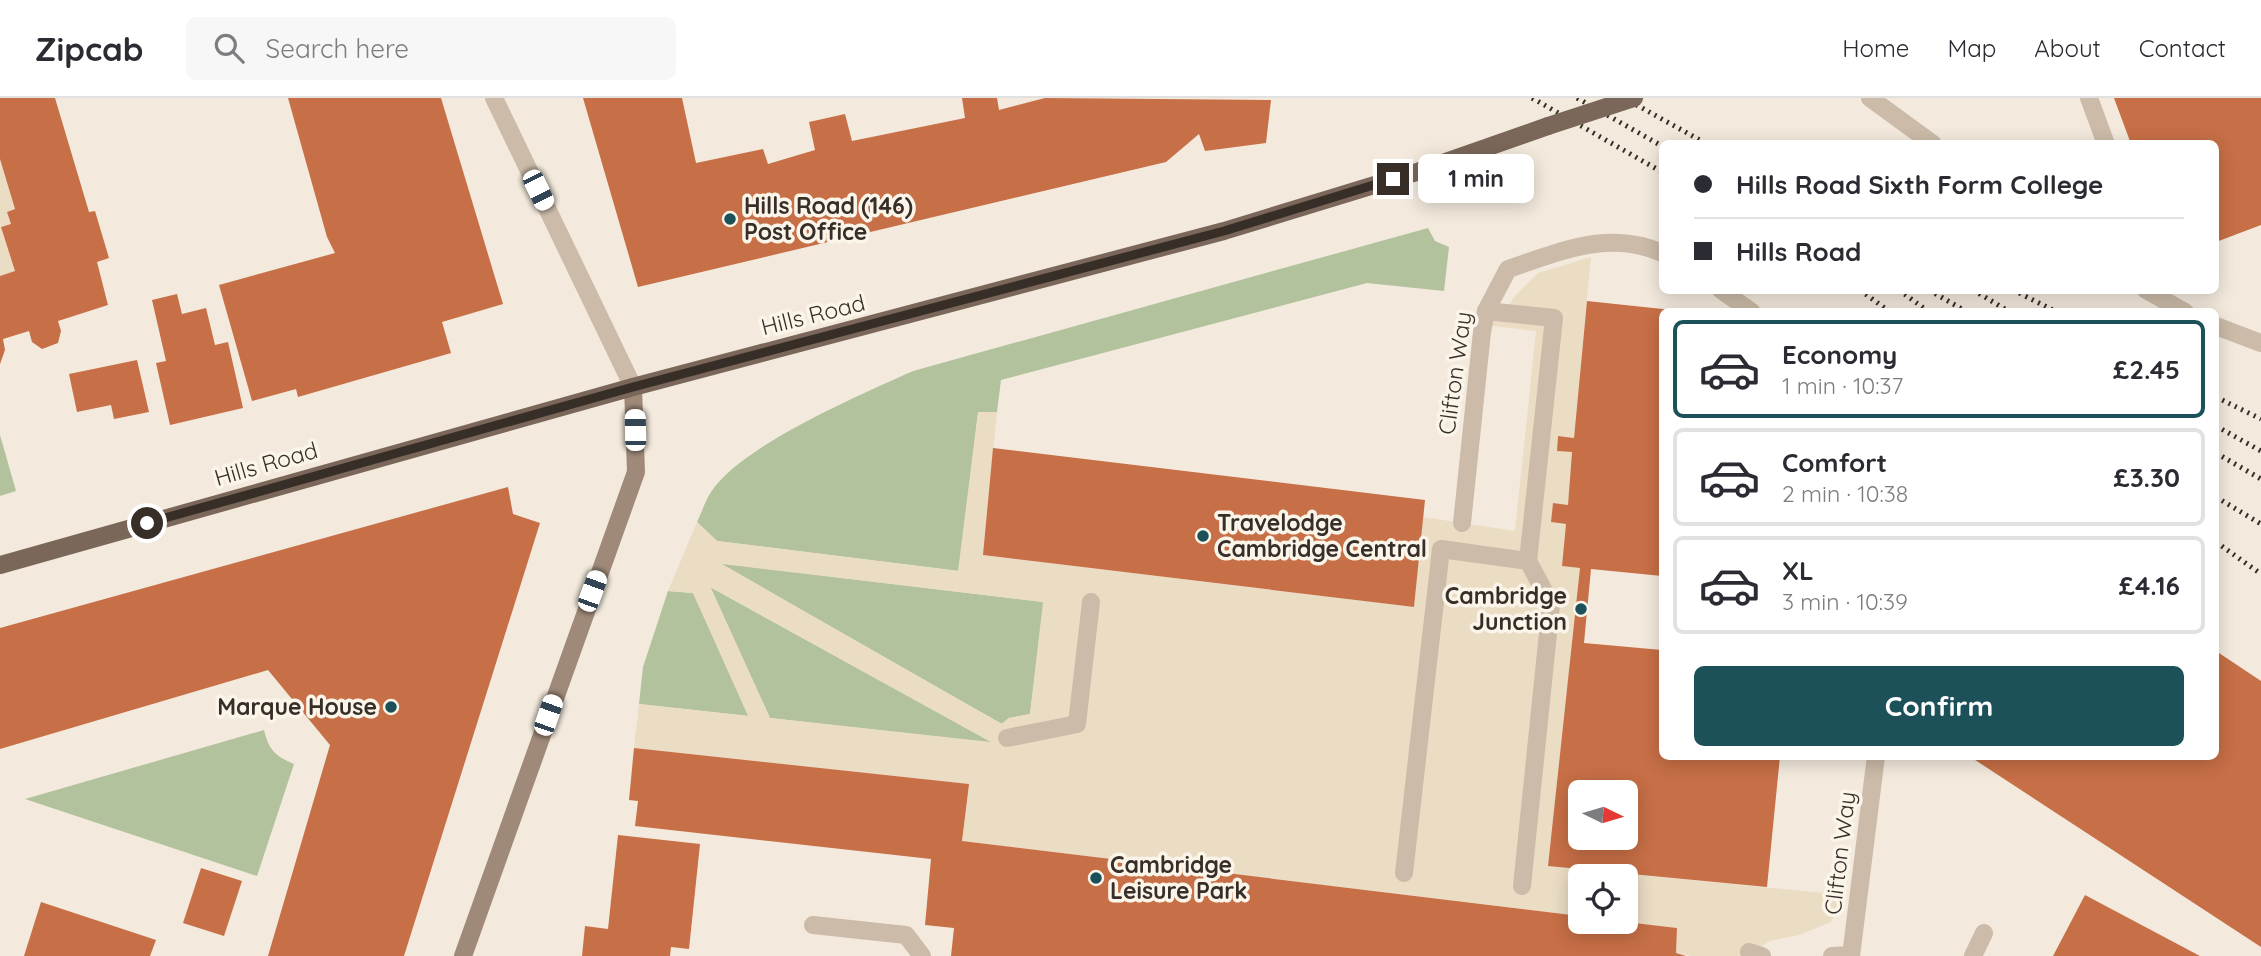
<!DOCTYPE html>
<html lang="en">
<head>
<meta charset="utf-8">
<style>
	body { margin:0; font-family:Quicksand,sans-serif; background:#f7f7f7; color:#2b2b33; height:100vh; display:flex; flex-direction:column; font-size:26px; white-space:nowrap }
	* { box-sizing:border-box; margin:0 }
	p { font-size:23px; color:#7c7c81 }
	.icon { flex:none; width:38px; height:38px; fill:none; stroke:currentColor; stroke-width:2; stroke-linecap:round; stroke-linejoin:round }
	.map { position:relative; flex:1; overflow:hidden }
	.panel { position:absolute; left:1659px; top:210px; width:560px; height:452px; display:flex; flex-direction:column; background:#fff; border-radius:10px; box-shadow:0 4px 18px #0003 }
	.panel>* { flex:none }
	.banner { position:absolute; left:1659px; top:42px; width:560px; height:154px; border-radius:10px; box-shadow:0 4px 18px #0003; display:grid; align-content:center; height:154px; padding:0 35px; background:#fff }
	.needle { width:46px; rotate:95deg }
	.tools { position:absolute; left:1568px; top:682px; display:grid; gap:14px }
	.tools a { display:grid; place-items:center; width:70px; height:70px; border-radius:10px; background:#fff; box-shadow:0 4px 18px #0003; font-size:35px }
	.end { position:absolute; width:32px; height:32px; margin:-16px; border:9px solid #382e28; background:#fff; box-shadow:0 0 0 4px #fff }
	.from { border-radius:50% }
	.bubble { position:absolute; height:49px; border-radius:10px; background:#fff; box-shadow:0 4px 18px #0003; font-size:23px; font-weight:800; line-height:49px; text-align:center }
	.car { position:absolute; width:21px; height:42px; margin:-21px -10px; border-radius:9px; box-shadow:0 0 5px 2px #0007; background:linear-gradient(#fff 24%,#345 0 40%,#fff 0 76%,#345 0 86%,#fff 0) }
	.banner b { display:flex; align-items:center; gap:24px; height:66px; font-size:26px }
	.banner b+b { border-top:2px solid #e1e1e2 }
	.banner i { width:18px; height:18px; background:#2b2b33 }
	ul { padding:12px 0 0; list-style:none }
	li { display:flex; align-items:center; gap:21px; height:98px; margin:0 14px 10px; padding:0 21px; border:4px solid #e1e1e2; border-radius:10px }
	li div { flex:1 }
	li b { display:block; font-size:26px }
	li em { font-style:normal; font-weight:800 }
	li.selected { border-color:#1d515a }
	li>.icon { width:63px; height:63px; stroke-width:1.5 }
	.action { display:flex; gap:14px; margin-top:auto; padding:14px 35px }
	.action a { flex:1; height:80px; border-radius:10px; background:#1d515a; color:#fff; font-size:28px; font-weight:800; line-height:80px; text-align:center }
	header { display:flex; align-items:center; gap:42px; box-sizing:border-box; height:98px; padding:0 35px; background:#fff; border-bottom:2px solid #e1e1e2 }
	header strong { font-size:33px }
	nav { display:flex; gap:38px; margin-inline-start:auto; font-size:24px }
	.search { width:490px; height:63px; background:#f7f7f7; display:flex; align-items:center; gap:18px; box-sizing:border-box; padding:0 24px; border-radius:10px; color:#7c7c81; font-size:26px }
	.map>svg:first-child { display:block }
	.green { fill:#b2c29c }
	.plaza { fill:#ebdcc4; fill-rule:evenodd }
	.building { fill:#c76f46; fill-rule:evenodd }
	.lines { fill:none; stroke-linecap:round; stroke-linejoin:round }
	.lane { stroke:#cbbba8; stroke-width:18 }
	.street { stroke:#cbbba8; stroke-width:18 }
	.secondary { stroke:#9f8a79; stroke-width:18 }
	.primary { stroke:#7a6759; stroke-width:18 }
	.rail { stroke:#382e28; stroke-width:5; stroke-dasharray:2 5; stroke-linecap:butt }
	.primary-bridge { stroke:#7a6759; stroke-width:18 }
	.route { stroke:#382e28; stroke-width:9 }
	.poi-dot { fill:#1d515a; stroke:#faf4e9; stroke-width:2.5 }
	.labels { text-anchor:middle; stroke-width:7; stroke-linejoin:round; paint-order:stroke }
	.poi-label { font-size:23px; font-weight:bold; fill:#382e28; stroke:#faf4e9; text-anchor:start }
	.street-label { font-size:23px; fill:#382e28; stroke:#faf4e9 }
</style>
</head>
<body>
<header>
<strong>Zipcab</strong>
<div class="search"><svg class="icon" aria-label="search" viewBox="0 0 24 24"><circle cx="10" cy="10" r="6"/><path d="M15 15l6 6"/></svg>Search here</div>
<nav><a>Home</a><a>Map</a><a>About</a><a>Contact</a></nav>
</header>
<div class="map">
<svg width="2261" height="858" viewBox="0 0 2261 858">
	<rect width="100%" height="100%" fill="#f3eadd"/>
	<!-- green -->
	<g class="green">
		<path d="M1428,130L1435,143L1449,149L1444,193L1367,185L1001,282L997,314L978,315L959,473L717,443L697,424C702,414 705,403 711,394C740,348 862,296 913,273Z"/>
		<polygon points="0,337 16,393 0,398"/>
		<polygon points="719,465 1044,504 1030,616 1009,620 1002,626"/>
		<polygon points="710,489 993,645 770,620"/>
		<polygon points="668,493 693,495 749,618 639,606 643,569"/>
		<path d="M264,632C269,652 275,658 294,666L257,778L25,701Z"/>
	</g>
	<!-- plaza -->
	<g class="plaza">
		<polygon points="0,61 15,111 7,114 11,126 1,129 15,173 0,178"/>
		<path d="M1591,159L1574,340L1558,338L1557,353L1572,354L1568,407L1553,405L1551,424L1566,426L1562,468L1580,470L1548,768L1845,797L1831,824L1799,837L1770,843L1745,858H1692L1676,855L1677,830L1626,824V779H1580V818L962,743L968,686L634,650L639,606L748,618L693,495L668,493L697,424L717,443L958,473L978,314H997L983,457L1414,509L1423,419L1515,433L1536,233L1483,227L1507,214L1513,200L1538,175ZM722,466L1043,504L1030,616L1009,620L1001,626ZM711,490H712L991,644L770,620Z"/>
	</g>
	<!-- building -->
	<g class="building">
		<polygon points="0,0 55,0 89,114 95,113 109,160 97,164 108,207 58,223 61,233 58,245 42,251 32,244 29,233 3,241 5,252 0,266 0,178 15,173 1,129 11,126 7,114 15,111 0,61"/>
		<polygon points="288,0 441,0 503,206 442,224 451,255 298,299 296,291 252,303 219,187 335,155 327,139"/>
		<polygon points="583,0 682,0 696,65 763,51 768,66 815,52 809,24 845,16 852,43 965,20 962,0 997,0 999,12 1045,0 1271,2 1266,45 1205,53 1199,36 1166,64 638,189"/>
		<polygon points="2114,0 2261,0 2261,127 2216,144 2216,46 2131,46"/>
		<polygon points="177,196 182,216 206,210 215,247 228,244 243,310 170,327 156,265 166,263 152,202"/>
		<path d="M1587,203L1672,212L1662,214V478L1591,471L1584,545L1662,552V658H1780L1767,789L1548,768L1580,470L1562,468L1566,426L1551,424L1553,405L1568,407L1572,354L1557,353L1558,338L1574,340ZM1580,695H1626V740H1580Z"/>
		<polygon points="137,262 149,314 114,321 111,307 77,314 69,276"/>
		<polygon points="993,350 1425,402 1414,509 983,457"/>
		<polygon points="508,389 513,416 540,425 404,858 268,858 330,647 268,572 0,651 0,530"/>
		<polygon points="2216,553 2261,583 2261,849 1969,658 2216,658"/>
		<polygon points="634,650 969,686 962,743 1580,818 1580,824 1626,824 1677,830 1676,855 1686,858 951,858 954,830 925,827 931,761 635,728 638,703 629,702"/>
		<polygon points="618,737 700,746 689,851 671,849 670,858 582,858 585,828 608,831"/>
		<polygon points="201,770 242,783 224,838 183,825"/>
		<polygon points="2085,797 2200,858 2053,858"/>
		<polygon points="41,804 156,842 150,858 24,858"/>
	</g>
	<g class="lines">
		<!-- lane -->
		<g class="lane">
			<polyline points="2089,0 2106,46"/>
			<polyline points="1404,775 1441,451 1528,463"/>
			<polyline points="813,827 906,837 922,858"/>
			<polyline points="1832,858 1851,857"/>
			<polyline points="1973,858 1984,835"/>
		</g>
		<!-- street -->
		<g class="street">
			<polyline points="494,0 633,289"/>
			<polyline points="1870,0 1933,46"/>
			<polyline points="1721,192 1752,214"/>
			<polyline points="2146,192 2185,214"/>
			<polyline points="1486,213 1554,220 1528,463 1551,506 1522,788"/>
			<polyline points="2216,228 2261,245"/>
			<path d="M1462,425L1482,234L1486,213L1508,171C1560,154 1609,131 1662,155"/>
			<polyline points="1007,640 1077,626 1091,504"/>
			<polyline points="1749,854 1762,858"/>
			<polyline points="1851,858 1876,658"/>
		</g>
		<!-- secondary -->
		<polyline class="secondary" points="463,858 636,374 633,289"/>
		<!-- primary -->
		<polyline class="primary" points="0,467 633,289 1224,133 1417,74 1548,28"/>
		<!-- rail -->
		<g class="rail">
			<polyline points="1532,0 1662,74"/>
			<polyline points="1577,0 1662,48"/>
			<polyline points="1624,0 1707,46"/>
			<polyline points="1860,192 1890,214"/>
			<polyline points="1899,192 1929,214"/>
			<polyline points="1929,192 1967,214"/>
			<polyline points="1973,192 2010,214"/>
			<polyline points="2013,192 2057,214"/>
			<polyline points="2216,299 2261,321"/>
			<polyline points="2216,328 2261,353"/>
			<polyline points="2216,355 2261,381"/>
			<polyline points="2216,399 2261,426"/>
			<polyline points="2216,444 2261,476"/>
		</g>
		<!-- primary-bridge -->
		<polyline class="primary-bridge" points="1548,28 1634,0"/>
	</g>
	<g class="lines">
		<!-- route -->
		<polyline class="route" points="147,425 633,289 1224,133 1393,81"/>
	</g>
	<!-- markers -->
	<g class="poi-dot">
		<circle cx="730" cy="121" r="7"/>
		<circle cx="1203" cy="438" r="7"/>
		<circle cx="1581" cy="511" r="7"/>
		<circle cx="391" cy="609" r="7"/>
		<circle cx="1096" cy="780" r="7"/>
	</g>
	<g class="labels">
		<!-- poi labels -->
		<g class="poi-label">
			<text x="744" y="116">Hills Road (146)<tspan x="744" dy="26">Post Office</tspan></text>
			<text x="1217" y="433">Travelodge<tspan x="1217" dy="26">Cambridge Central</tspan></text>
			<text x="1567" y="506" text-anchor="end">Cambridge<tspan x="1567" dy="26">Junction</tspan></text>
			<text x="377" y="617" text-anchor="end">Marque House</text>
			<text x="1110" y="775">Cambridge<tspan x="1110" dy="26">Leisure Park</tspan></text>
		</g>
		<!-- street labels -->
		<g class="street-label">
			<text transform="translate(813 217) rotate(-14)" y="8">Hills Road</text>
			<text transform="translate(1455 275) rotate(-82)" y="8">Clifton Way</text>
			<text transform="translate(266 366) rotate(-16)" y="8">Hills Road</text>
			<text transform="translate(1840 755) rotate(-83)" y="8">Clifton Way</text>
		</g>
	</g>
</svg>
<div class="tools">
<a><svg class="needle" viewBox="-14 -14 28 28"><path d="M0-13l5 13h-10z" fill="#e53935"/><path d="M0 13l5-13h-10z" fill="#7c7c81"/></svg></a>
<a><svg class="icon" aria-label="locate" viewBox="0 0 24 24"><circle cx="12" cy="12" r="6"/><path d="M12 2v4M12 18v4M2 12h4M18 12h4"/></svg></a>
</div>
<i class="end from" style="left:147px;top:425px"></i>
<i class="end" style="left:1393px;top:81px"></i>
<div class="bubble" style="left:1418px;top:56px;width:116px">1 min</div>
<i class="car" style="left:538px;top:92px;rotate:154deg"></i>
<i class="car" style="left:635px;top:332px;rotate:359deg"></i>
<i class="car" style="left:592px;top:493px;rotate:20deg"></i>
<i class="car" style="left:548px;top:617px;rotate:19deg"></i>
<div class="banner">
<b><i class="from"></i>Hills Road Sixth Form College</b>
<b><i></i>Hills Road</b>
</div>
<section class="panel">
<ul>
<li class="selected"><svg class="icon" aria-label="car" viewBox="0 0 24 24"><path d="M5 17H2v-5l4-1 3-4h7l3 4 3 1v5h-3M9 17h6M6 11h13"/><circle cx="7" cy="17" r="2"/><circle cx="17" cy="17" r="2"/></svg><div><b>Economy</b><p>1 min · 10:37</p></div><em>£2.45</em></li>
<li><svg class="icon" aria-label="car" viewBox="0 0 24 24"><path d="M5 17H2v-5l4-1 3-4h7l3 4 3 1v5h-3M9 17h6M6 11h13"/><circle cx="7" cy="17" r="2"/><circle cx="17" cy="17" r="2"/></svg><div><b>Comfort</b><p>2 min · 10:38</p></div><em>£3.30</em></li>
<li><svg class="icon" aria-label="car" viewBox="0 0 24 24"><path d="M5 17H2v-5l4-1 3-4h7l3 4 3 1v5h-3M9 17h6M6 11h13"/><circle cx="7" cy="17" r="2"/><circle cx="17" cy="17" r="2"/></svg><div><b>XL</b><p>3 min · 10:39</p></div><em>£4.16</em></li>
</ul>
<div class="action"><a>Confirm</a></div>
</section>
</div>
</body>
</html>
